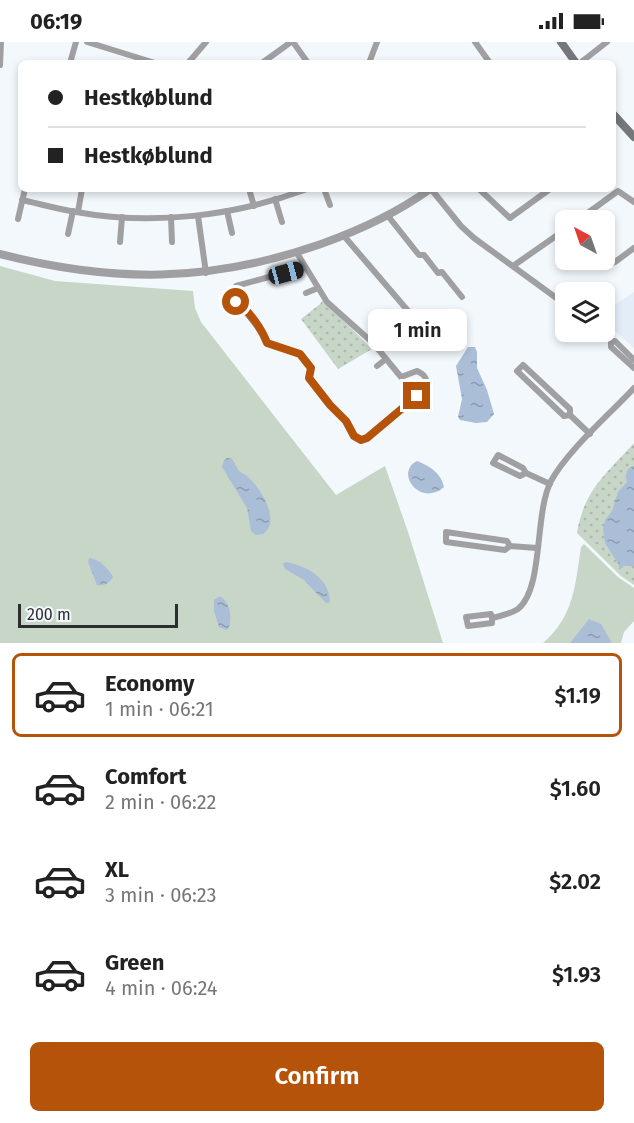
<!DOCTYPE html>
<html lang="en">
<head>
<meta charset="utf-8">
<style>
	body { margin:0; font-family:"Fira Sans",sans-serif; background:#f2f2f2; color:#222; height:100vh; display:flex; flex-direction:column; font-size:22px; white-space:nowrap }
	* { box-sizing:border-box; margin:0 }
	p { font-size:20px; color:#767676 }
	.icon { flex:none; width:33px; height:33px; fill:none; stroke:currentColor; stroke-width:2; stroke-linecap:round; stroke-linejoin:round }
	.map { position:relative; height:601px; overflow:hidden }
	.details { display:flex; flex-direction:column; background:#fff; flex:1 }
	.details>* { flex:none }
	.top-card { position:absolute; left:18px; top:18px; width:598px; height:132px; border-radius:9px; box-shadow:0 3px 9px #0003; display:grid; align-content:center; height:132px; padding:0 30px; background:#fff }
	.needle { width:39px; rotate:320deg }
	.tools { position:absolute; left:555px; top:168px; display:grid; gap:12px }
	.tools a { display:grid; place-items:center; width:60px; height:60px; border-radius:9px; background:#fff; box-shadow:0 3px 9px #0003; font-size:30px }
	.scale { position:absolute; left:18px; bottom:15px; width:160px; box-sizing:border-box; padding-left:6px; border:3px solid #2b2d2e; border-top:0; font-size:16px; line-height:21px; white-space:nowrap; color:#2b2d2e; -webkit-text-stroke:4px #f3f8fc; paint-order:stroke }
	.end { position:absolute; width:27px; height:27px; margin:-14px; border:8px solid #b45309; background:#fff; box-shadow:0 0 0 3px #fff }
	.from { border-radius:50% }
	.bubble { position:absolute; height:42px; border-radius:9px; background:#fff; box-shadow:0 3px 9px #0003; font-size:20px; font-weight:600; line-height:42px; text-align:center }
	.car { position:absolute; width:18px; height:36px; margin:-18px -9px; border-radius:8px; box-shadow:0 0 4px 2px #0007; background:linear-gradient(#222 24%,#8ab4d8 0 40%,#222 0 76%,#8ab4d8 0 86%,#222 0) }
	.top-card b { display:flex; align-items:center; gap:21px; height:57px; font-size:22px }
	.top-card b+b { border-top:2px solid #e0e0e0 }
	.top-card i { width:15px; height:15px; background:#222 }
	ul { padding:10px 0 0; list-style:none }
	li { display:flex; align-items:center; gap:18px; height:84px; margin:0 12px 9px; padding:0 18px; border:3px solid transparent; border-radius:9px }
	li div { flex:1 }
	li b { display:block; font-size:22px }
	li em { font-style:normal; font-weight:600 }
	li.active { border-color:#b45309 }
	li>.icon { width:54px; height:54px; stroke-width:1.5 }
	.primary-button { display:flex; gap:12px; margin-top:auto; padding:12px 30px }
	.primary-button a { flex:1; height:69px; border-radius:9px; background:#b45309; color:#fff; font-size:24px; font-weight:600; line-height:69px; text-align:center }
	.status { display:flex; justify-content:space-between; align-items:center; height:42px; padding:0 30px; background:#fff; direction:ltr }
	.status svg { height:16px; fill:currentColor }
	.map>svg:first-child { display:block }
	.built { fill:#e3edf8 }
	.grass { fill:#c7d6c7 }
	.park { fill:url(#park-dots) }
	.water { fill:url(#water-ripples) }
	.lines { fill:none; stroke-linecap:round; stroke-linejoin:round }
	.minor { stroke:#a0a0a3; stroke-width:6 }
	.tertiary { stroke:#a0a0a3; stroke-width:8 }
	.secondary { stroke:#76777a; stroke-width:8 }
	.route { stroke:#b45309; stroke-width:8 }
</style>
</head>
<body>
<div class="status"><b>06:19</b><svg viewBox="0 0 49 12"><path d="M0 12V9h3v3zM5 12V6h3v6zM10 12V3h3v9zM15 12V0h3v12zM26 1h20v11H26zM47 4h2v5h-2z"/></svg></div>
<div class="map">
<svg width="634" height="601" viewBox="0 0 634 601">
	<defs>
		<pattern id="park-dots" width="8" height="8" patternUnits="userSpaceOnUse" patternTransform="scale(1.5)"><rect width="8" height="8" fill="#c7d6c7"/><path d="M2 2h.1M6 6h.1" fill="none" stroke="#abb8ab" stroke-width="1.8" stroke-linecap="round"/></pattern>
		<pattern id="water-ripples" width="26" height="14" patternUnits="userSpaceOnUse" patternTransform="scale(1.5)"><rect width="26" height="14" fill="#abbed7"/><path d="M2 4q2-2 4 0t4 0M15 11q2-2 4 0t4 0" fill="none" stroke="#8b9baf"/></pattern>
	</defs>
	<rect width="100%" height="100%" fill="#f3f8fc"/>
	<!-- built -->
	<polygon class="built" points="634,250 634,306 616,290 608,291 605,289 604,270"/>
	<!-- grass -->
	<g class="grass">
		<polygon points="0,224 55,239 193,249 195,266 201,280 336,453 385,424 408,490 443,601 0,601"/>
		<path d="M584,502L618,535L634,546V579L624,590L621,601H543C574,574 575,544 581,505Z"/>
	</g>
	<!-- park -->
	<g class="park">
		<polygon points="323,258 372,307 338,327 301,277 320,262"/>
		<path d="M634,401V543L621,534L577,491C584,448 606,432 634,401Z"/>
	</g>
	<!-- water -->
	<g class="water">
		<polygon points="468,305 475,305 477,310 477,326 487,348 494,372 487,380 476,381 460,378 458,375 462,357 456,324"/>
		<path d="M227,416H231C235,420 236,425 239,429C241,431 245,432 247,434C260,445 282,479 263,492L256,493L251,489L247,466L222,425L224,418Z"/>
		<path d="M417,419C430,424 441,431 444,445C420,466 394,430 417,419Z"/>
		<path d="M634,424V524H623L619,528V523L605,501L603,488L605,478L612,469L618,450L627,440C625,433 626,426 634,424Z"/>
		<path d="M89,516C99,517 109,527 113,535C110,541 104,544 97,543L88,520Z"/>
		<path d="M285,520C307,524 329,535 330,560L326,561L304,538L285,527L283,522Z"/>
		<path d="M220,554C230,560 233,577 228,587L226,588L219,585L214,569V558Z"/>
		<polygon points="589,577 601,582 612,601 570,601"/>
	</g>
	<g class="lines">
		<!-- minor -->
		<g class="minor">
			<polyline points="87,0 155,21"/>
			<polyline points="293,0 308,21"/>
			<polyline points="475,0 490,21"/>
			<polyline points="70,21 76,0"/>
			<polyline points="188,21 206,0"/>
			<polyline points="262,21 291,0"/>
			<polyline points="369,21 377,0"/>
			<polyline points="580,21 607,0"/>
			<polyline points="0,23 1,0"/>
			<polyline points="249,147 254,164"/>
			<polyline points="324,147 330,163"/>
			<polyline points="431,147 461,184 474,196 566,263"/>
			<polyline points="479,147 510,176 550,147"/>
			<polyline points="275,157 282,180"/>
			<path d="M22,158C40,162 58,167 76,170C153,184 235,174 307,147"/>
			<polyline points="227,169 232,191"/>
			<polyline points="78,170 82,147"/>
			<polyline points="198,174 206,231"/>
			<polyline points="388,174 419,213 424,213 438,231 442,230 462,255"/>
			<polyline points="171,175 172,200"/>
			<polyline points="18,177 25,147"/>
			<polyline points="578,178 618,149 634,160"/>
			<polyline points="68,192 73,169"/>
			<polyline points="344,194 421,284"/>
			<polyline points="120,200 122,175"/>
			<path d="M297,211L327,260L373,301L401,335L417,329C423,332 426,334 427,341L417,354L367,396L361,398L354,394L346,379L330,363L309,336L311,326L300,312L267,301L264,293L233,254V249L236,244L305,225"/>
			<polyline points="600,218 607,223 615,220 634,206"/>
			<polyline points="513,224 566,187"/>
			<polyline points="306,251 318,246"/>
			<polyline points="594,290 595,291"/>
			<polyline points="634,318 615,299 611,300 611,305 634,326"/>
			<polyline points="377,324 386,317"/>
			<polyline points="570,373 564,374 517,329 523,323 570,367 570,373 590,392"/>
			<polyline points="526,431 520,434 493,421 498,413 523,426 526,431 550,442"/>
			<polyline points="510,504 505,508 446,500 446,490 507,499 510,504 537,506"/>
			<path d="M492,576L491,572L466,575L468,584L492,581V576C501,574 510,572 518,567C544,546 534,472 551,439C568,408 609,373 634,346"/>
		</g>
		<!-- tertiary -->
		<path class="tertiary" d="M0,212C114,241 209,241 321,202C360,188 397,171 430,147"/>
		<!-- secondary -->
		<g class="secondary">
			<polyline points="561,0 576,21"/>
			<polyline points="614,73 634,95"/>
		</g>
	</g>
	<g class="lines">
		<!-- route -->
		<path class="route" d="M236,260C248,267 262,287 267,301L300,312L311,326L309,336L330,363L346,379L354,394L361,398L367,396L417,354"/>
	</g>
</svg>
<div class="tools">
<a><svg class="needle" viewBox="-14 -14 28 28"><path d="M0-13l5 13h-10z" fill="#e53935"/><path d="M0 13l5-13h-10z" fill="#767676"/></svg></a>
<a><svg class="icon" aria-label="layers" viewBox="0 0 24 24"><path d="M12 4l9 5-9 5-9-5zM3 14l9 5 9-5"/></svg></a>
</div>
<div class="scale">200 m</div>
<i class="end from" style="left:236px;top:260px"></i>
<i class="end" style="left:417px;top:354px"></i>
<div class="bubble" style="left:368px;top:267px;width:99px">1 min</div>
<i class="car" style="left:286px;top:231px;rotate:75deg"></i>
<div class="top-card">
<b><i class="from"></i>Hestkøblund</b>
<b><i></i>Hestkøblund</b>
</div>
</div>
<section class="details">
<ul>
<li class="active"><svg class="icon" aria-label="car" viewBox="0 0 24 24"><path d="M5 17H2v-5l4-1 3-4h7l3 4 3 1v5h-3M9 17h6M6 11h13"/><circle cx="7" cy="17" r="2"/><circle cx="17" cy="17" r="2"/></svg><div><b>Economy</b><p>1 min · 06:21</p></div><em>$1.19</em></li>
<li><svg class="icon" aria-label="car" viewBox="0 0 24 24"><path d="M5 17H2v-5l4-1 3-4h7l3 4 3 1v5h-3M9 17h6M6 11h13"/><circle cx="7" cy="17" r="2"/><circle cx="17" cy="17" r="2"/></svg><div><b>Comfort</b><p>2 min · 06:22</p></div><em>$1.60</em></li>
<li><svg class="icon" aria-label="car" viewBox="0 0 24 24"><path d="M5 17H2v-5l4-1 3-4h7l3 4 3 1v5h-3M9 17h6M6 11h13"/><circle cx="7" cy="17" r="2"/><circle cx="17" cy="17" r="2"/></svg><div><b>XL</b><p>3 min · 06:23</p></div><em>$2.02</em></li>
<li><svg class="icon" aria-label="car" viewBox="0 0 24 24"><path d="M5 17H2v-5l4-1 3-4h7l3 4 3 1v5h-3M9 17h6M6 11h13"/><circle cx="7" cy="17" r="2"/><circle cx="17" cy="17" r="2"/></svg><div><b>Green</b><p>4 min · 06:24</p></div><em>$1.93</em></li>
</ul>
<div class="primary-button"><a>Confirm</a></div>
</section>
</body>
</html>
